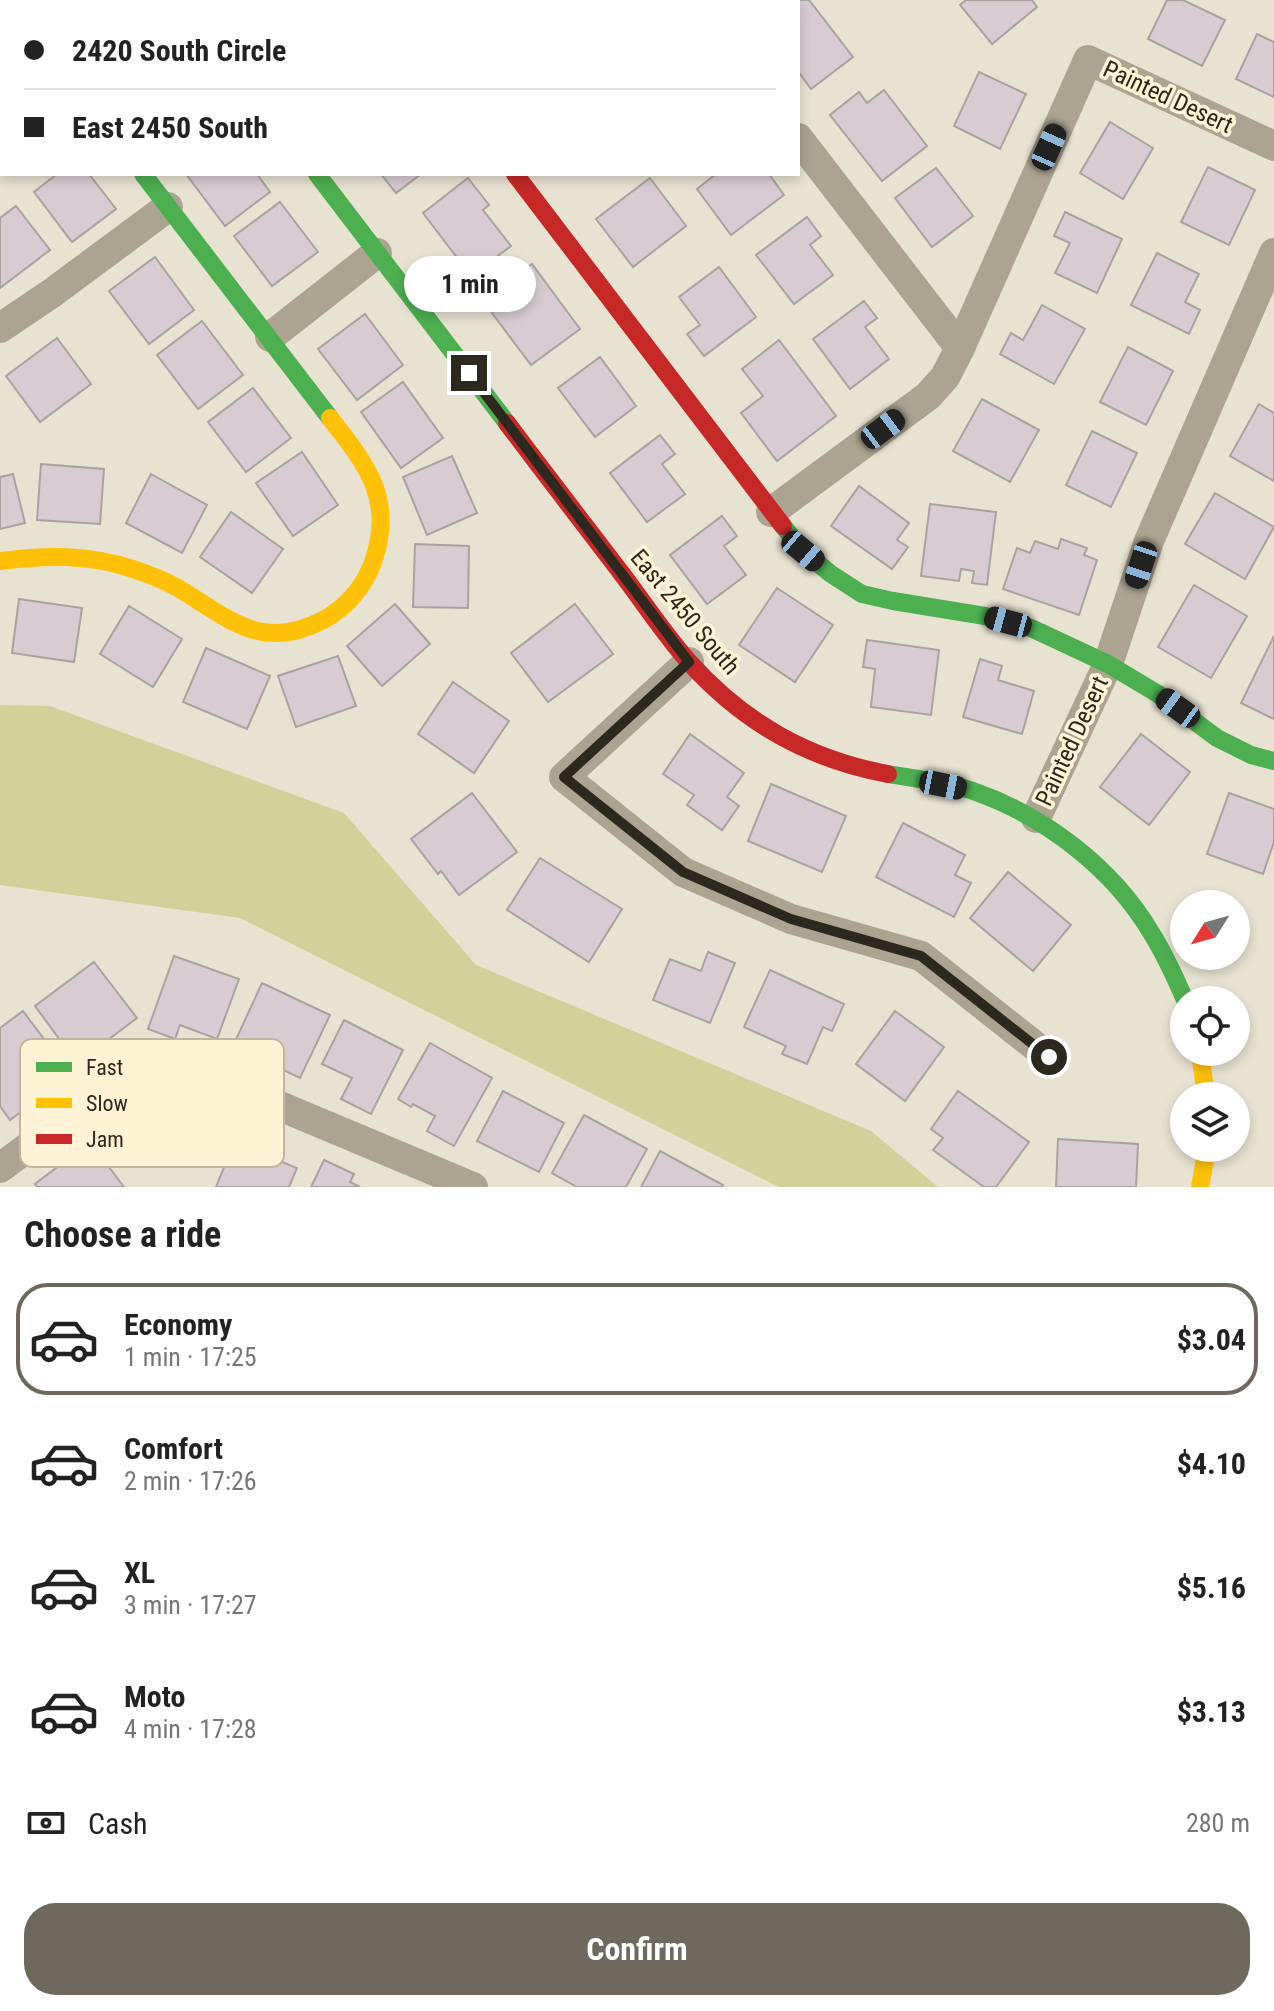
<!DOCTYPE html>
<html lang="en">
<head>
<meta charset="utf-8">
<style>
	body { margin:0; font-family:"Roboto Condensed",sans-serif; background:#f6f6f6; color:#222; height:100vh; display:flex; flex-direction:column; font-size:30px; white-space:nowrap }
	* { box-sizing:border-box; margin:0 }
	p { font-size:26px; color:#767676 }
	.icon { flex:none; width:44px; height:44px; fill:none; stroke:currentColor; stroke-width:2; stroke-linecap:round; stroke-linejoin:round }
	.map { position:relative; height:1187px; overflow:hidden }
	.side { display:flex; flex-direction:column; background:#fff; flex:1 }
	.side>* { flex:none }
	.guide { position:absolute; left:0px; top:0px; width:800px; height:176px; box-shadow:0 4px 12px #0003; display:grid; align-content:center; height:176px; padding:0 24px; background:#fff }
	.needle { width:52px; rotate:233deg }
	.tools { position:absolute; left:1170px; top:890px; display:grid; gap:16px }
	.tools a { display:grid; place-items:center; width:80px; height:80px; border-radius:50%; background:#fff; box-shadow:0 4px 12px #0003; font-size:40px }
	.end { position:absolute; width:36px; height:36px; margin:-18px; border:10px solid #2c281d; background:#fff; box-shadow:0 0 0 4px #fff }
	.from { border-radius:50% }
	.bubble { position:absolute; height:56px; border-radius:28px; background:#fff; box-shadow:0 4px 12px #0003; font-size:26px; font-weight:700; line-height:56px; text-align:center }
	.car { position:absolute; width:24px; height:48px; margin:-24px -12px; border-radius:10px; box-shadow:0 0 6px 2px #0007; background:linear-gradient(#222 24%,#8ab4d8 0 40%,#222 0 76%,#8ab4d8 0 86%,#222 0) }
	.guide b { display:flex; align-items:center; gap:28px; height:76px; font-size:30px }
	.guide b+b { border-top:2px solid #e0e0e0 }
	.guide i { width:20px; height:20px; background:#222 }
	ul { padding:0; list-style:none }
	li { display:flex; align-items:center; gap:24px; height:112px; margin:0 16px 12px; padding:0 8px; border:4px solid transparent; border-radius:32px }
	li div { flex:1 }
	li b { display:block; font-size:30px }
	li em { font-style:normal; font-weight:700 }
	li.active { border-color:#6e695c }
	li>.icon { width:72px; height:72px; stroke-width:1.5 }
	h2 { padding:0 24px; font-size:36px; line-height:96px }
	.pay { display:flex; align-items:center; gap:20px; height:88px; padding:0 24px; font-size:30px }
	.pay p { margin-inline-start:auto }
	.action { display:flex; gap:16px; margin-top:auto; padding:16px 24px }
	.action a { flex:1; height:92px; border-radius:32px; background:#6e695c; color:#fff; font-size:32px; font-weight:700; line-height:92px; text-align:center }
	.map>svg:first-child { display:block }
	.green { fill:#d1d299 }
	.building { fill:#d9cbd2; stroke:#a9a3a0; stroke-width:2 }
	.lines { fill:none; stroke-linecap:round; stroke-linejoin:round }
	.street { stroke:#aca490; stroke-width:30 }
	.fast { stroke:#4caf50; stroke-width:18 }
	.slow { stroke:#ffc107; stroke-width:18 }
	.jam { stroke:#c62828; stroke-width:18 }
	.route { stroke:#2c281d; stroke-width:10 }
	.labels { text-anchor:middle; stroke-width:7; stroke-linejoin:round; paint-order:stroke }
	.street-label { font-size:24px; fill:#2c281d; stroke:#fff3d5 }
	.key { fill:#fff3d5; stroke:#c0b69e; stroke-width:2 }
	.key-label { font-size:22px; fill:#2c281d }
</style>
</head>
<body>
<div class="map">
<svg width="1274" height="1187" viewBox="0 0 1274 1187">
	<rect width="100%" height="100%" fill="#e8e2d1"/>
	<!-- green -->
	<polygon class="green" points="0,705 50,706 344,813 476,965 871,1131 938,1187 779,1187 240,918 0,885"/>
	<!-- building -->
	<g class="building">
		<polygon points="53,0 119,0 117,2 54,2"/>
		<polygon points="250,0 309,0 306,2 251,2"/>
		<polygon points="482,0 515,0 517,2 480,2"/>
		<polygon points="563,0 645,0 646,2 565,2"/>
		<polygon points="785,0 809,0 853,57 811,89 798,71 798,2 782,2"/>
		<polygon points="966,0 1032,0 1037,7 992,44 960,5"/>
		<polygon points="1167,0 1183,0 1225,20 1202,66 1148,39"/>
		<polygon points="1257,34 1274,42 1274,97 1236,79"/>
		<polygon points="979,72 1026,94 1000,149 954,126"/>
		<polygon points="884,90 927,146 882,181 830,115 859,92 867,103"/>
		<polygon points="1110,122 1153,148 1123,199 1080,173"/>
		<polygon points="2,123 2,155 0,152 0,124"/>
		<polygon points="1208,167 1255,190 1229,245 1181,222"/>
		<polygon points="936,168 973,216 932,247 895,198"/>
		<polygon points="57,174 89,174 116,209 72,242 34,192"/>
		<polygon points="186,174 257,174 270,192 225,226"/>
		<polygon points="381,174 421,174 396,193"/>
		<polygon points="716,174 769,174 784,195 731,235 697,189"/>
		<polygon points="468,178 489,205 483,210 511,246 471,276 423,213"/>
		<polygon points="650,178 686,226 633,267 596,219"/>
		<polygon points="280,202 318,252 272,286 234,236"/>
		<polygon points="16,206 50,250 0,288 0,218"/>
		<polygon points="1065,212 1122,239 1097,293 1055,273 1070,243 1054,236"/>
		<polygon points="807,217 821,236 810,245 833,275 794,304 756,255"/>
		<polygon points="1157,253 1199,274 1185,302 1200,310 1189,334 1131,305"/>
		<polygon points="155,257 194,310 149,344 109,291"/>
		<polygon points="532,264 580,329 531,365 492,313 516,295 507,283"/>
		<polygon points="719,267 756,317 704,356 687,334 700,325 679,297"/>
		<polygon points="864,301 877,318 865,327 889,359 850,389 813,339"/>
		<polygon points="1042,305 1085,329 1054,384 1000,354 1011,333 1023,340"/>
		<polygon points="365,314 403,365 357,400 318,349"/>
		<polygon points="202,321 243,375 198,409 157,355"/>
		<polygon points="57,338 91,384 40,422 6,376"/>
		<polygon points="779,340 836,416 777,461 741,413 763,396 742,369"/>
		<polygon points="1128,347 1173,371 1146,425 1100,402"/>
		<polygon points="600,357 636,406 595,437 558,388"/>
		<polygon points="403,382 443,438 401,468 361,412"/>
		<polygon points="253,388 291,438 246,472 208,422"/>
		<polygon points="982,399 1039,430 1010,482 953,451"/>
		<polygon points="1259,404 1274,413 1274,481 1230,456"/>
		<polygon points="1092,431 1137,453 1111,507 1066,485"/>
		<polygon points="660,435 675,454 662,464 685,494 647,522 610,473"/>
		<polygon points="302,452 338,505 293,536 256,483"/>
		<polygon points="452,456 477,513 427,535 403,477"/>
		<polygon points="41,464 104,469 100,524 37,520"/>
		<polygon points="13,474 25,523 0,529 0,477"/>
		<polygon points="151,474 207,505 182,553 126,523"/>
		<polygon points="859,486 909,523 897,540 908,547 892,569 831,526"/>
		<polygon points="1215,493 1274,527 1245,579 1185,544"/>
		<polygon points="930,504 996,512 987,585 972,583 974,571 961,569 959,581 921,576"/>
		<polygon points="231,512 283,549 252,593 200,557"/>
		<polygon points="722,516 737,536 724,546 746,575 707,604 670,555"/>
		<polygon points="1061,539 1087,548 1084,555 1097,560 1079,615 1003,589 1017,548 1030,553 1035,541 1058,549"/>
		<polygon points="415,544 469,546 468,608 413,607"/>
		<polygon points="1194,585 1247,616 1211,678 1158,647"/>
		<polygon points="777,588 833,625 795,682 739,645"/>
		<polygon points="19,599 82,608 74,662 12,653"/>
		<polygon points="395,604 430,644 382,686 347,646"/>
		<polygon points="575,604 613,654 548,702 511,653"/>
		<polygon points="129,606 182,639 153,687 100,654"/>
		<polygon points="1274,636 1274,719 1241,703"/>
		<polygon points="867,640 939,650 931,715 871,707 875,669 863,667"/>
		<polygon points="206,648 270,676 247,729 183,702"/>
		<polygon points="338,656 356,706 296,727 278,676"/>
		<polygon points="980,659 1002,666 998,680 1034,691 1022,734 963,717"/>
		<polygon points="453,682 509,721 474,773 418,734"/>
		<polygon points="690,734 744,773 727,797 739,806 722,830 687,805 694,795 663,774"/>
		<polygon points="1141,734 1190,772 1149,825 1100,787"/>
		<polygon points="771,784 846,816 822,872 748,841"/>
		<polygon points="472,793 517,852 459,895 441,871 438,874 411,839"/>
		<polygon points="1229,793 1274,809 1274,842 1263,874 1207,854"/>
		<polygon points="903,823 965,855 955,875 971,883 954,917 876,877"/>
		<polygon points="540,858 622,909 589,962 507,910"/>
		<polygon points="1008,872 1071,925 1033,971 970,918"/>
		<polygon points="708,952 735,963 710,1023 653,1000 670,959 701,971"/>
		<polygon points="174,956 239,979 217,1039 180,1025 175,1039 148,1029"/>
		<polygon points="94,962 137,1018 77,1063 35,1006"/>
		<polygon points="770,970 844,1004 832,1031 823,1027 807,1064 782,1054 786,1046 744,1027"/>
		<polygon points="262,983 330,1015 300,1078 233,1046"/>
		<polygon points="23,1011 65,1067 34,1091 39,1098 10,1120 0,1106 0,1028"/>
		<polygon points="895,1011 944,1047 905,1101 856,1064"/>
		<polygon points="344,1020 403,1050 371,1114 341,1099 352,1078 322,1064"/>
		<polygon points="430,1043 492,1078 454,1146 427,1131 435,1116 413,1104 411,1107 398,1099"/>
		<polygon points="503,1091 564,1123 539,1172 477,1141"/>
		<polygon points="958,1091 1029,1142 996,1187 984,1187 933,1150 943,1138 931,1129"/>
		<polygon points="584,1115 647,1149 626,1187 577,1187 552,1173"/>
		<polygon points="240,1128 268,1140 260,1160 272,1165 275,1159 297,1168 289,1187 216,1187"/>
		<polygon points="1058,1139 1138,1144 1136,1187 1056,1187"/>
		<polygon points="90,1142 124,1187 37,1187 35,1184"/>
		<polygon points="660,1151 723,1185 722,1187 641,1187"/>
		<polygon points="324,1160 354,1174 350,1182 360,1187 311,1187"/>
	</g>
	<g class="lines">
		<!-- street -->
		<g class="street">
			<polyline points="12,0 14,2"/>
			<polyline points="384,0 385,2"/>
			<polyline points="692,0 693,2"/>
			<polyline points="0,77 2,75"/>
			<polyline points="798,138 960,348"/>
			<polyline points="0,328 52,293 168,207"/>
			<polyline points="270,337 377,253"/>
			<polyline points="771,512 928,396 945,377 960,348 1088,60 1274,146"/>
			<polyline points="689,662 564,777 683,872 791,919 921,956 1049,1057"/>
			<polyline points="1036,818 1108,664 1149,541 1274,253"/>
			<polyline points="0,1168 104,1091 136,1075 166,1066 191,1069 473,1187"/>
		</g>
		<!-- fast -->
		<g class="fast">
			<polyline points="143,174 330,418"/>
			<polyline points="317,174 507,423"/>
			<polyline points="783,526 803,551 831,574 862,594 893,601 985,616 1031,628 1108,664 1158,694 1217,738 1251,755 1274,761"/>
			<path d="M888,774C916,779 946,782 973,791C1045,816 1113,868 1152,934C1165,955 1175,977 1185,1000"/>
		</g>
		<!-- slow -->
		<g class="slow">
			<polyline points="184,0 186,2"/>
			<path d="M0,561C46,555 88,554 133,569C148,574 164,580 178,588C227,617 261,653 323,620C346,608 364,587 373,562C395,500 367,465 330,418"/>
			<polyline points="1200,1052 1206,1096"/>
			<polyline points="1200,1187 1207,1148"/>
		</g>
		<!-- jam -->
		<g class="jam">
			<polyline points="515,174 783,526"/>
			<path d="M507,423C545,474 584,524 622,574C644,603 665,635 689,662C744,723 808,759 888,774"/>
		</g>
	</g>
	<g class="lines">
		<!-- route -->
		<polyline class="route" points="469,373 689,662 564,777 683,872 791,919 921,956 1049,1057"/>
	</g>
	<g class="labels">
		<!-- street labels -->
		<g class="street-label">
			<text transform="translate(1168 97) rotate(25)" y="8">Painted Desert</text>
			<text transform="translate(685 612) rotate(50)" y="8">East 2450 South</text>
			<text transform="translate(1072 741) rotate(-65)" y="8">Painted Desert</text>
		</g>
	</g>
	<!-- legend -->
	<rect x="20" y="1039" width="264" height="128" rx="12" class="key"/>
	<rect x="36" y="1062" width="36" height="10" fill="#4caf50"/>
	<rect x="36" y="1098" width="36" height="10" fill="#ffc107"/>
	<rect x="36" y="1134" width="36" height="10" fill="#c62828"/>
	<g class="key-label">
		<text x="86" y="1075">Fast</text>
		<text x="86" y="1111">Slow</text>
		<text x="86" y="1147">Jam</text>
	</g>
</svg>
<div class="tools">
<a><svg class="needle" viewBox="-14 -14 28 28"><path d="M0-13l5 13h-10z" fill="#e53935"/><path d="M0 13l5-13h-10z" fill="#767676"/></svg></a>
<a><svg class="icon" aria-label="locate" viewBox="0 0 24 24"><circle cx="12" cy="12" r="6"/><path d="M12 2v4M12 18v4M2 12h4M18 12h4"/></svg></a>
<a><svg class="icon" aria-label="layers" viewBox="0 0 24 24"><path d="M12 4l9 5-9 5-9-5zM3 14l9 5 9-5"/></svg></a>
</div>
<i class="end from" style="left:1049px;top:1057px"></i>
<i class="end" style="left:469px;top:373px"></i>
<div class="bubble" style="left:404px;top:256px;width:132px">1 min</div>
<i class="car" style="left:1049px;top:147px;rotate:24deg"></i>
<i class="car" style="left:883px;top:429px;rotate:53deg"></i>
<i class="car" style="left:803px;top:551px;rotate:130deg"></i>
<i class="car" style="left:1141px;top:565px;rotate:198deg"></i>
<i class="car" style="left:1008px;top:622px;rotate:285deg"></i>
<i class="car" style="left:1178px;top:708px;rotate:306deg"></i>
<i class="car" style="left:943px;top:785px;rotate:101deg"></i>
<div class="guide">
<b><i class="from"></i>2420 South Circle</b>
<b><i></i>East 2450 South</b>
</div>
</div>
<section class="side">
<h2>Choose a ride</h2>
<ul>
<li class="active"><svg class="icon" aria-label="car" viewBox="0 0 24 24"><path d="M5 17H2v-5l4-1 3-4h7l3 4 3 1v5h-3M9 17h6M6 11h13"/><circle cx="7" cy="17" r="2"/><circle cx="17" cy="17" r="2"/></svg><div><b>Economy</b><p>1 min · 17:25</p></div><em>$3.04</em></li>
<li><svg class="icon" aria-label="car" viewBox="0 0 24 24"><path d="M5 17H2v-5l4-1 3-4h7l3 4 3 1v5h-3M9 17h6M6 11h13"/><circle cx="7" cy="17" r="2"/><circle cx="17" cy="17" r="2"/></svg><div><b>Comfort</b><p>2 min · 17:26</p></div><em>$4.10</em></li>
<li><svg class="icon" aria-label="car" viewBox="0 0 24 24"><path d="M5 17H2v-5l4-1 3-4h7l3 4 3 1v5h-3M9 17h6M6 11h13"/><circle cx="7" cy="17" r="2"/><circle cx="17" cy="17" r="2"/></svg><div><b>XL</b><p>3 min · 17:27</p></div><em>$5.16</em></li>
<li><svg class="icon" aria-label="car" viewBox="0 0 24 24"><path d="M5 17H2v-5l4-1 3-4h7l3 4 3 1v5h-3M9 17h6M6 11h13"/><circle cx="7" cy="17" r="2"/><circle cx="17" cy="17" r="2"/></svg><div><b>Moto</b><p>4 min · 17:28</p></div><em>$3.13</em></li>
</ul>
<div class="pay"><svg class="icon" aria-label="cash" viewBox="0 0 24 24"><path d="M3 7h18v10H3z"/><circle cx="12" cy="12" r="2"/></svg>Cash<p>280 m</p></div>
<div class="action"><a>Confirm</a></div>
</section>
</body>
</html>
